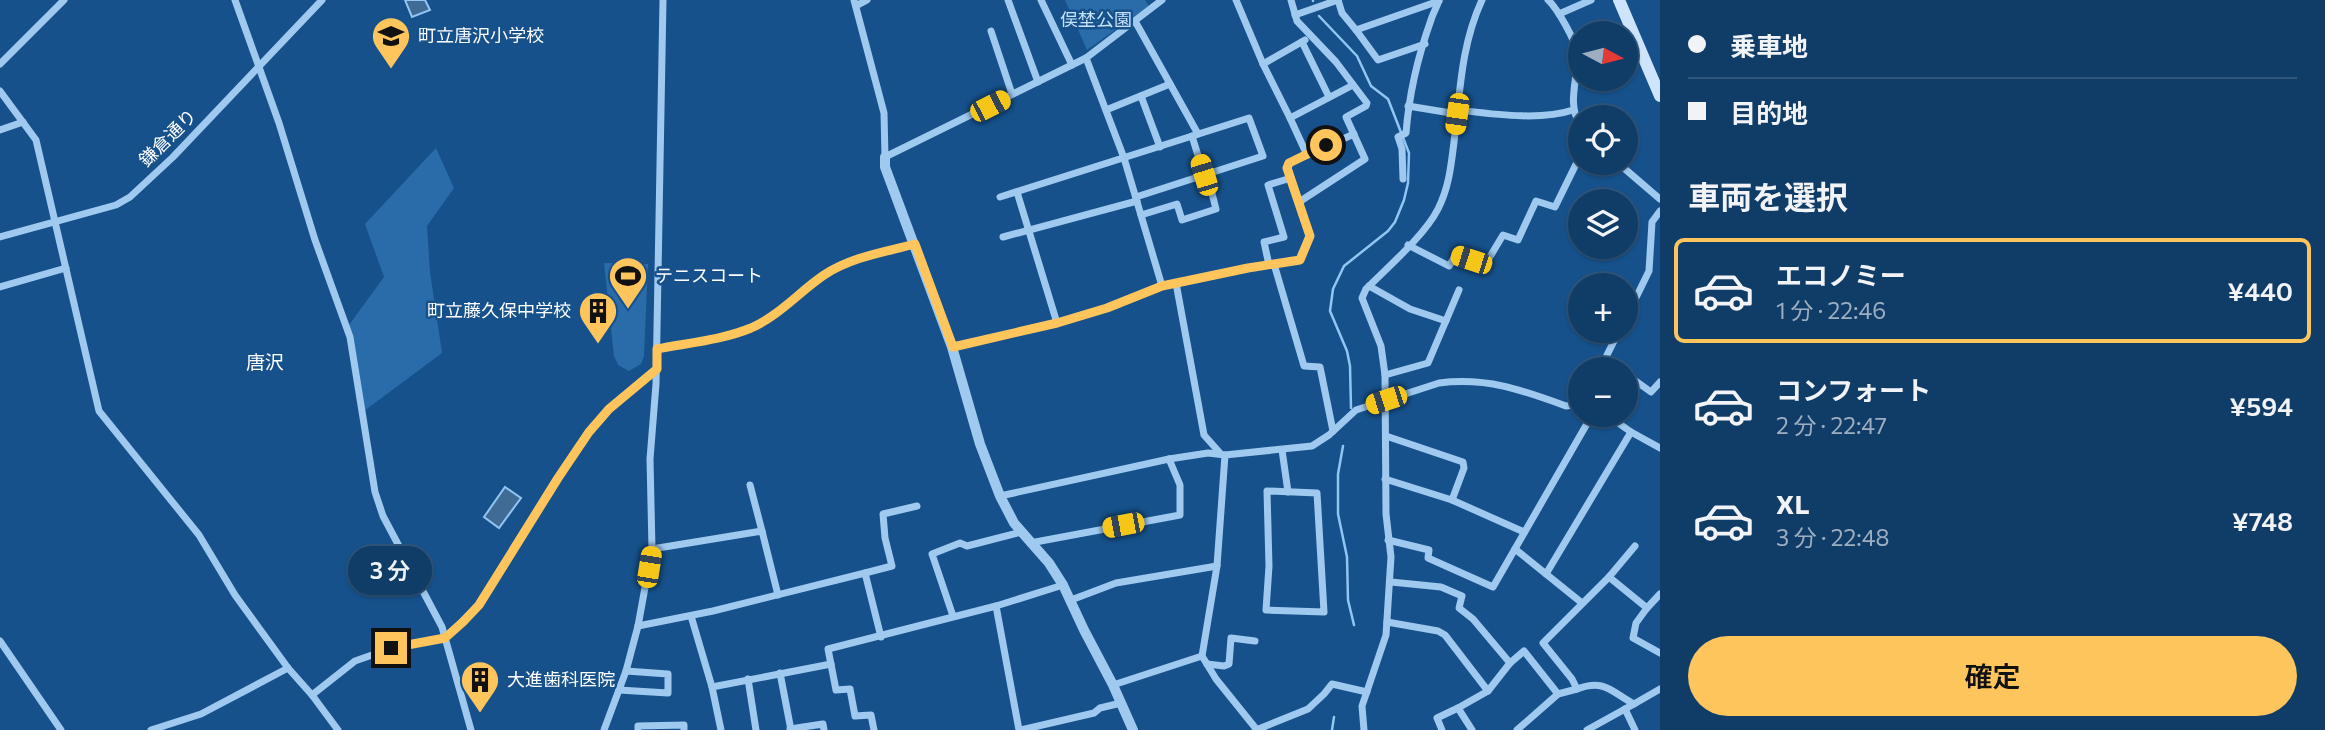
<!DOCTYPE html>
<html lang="ja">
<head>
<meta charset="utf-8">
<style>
	body { margin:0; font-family:Commissioner,"Noto Sans JP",sans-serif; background:#1e4871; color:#f1f3f6; height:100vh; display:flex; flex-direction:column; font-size:26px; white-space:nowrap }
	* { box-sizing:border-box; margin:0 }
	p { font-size:23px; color:#9caec0 }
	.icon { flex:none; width:38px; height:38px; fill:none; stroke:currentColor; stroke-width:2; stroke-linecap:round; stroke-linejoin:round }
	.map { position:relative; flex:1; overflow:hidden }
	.drawer { display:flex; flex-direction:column; background:#103d68; width:665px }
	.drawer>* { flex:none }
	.top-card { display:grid; align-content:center; height:154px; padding:0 28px; background:#103d68 }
	.needle { width:46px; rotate:97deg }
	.controls { position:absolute; left:1568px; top:21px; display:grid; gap:14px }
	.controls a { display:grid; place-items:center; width:70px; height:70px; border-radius:50%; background:#103d68; box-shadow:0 2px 5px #0004,0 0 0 2px #30567c; font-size:35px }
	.end { position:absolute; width:32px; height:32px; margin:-16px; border:9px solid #ffc55d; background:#111; box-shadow:0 0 0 4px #111 }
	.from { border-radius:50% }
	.bubble { position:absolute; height:49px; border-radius:24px; background:#103d68; box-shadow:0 2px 5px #0004,0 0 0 2px #30567c; font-size:23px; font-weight:600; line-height:49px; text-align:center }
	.car { position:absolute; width:21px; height:42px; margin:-21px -10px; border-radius:9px; box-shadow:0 0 5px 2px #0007; background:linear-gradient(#f5c518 24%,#345 0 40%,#f5c518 0 76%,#345 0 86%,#f5c518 0) }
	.top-card b { display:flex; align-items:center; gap:24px; height:66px; font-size:26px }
	.top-card b+b { border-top:2px solid #30567c }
	.top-card i { width:18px; height:18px; background:#f1f3f6 }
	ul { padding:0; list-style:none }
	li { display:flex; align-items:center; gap:21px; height:105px; margin:0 14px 10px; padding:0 14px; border:4px solid transparent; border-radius:10px }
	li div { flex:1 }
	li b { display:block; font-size:26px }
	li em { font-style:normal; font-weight:600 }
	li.current { border-color:#ffc55d }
	li>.icon { width:63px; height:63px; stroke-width:1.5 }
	h2 { padding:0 28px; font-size:32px; line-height:84px }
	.button { display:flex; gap:14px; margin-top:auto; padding:14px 28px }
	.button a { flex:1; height:80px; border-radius:42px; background:#ffc55d; color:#111; font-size:28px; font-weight:600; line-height:80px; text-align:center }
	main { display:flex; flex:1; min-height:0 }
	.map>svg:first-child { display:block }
	.green { fill:#296ca9 }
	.water { fill:#406b95; stroke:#91c5f2; stroke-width:2 }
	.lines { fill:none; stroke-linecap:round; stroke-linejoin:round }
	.stream { stroke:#91c5f2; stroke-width:2.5 }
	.minor { stroke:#9fc9ef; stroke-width:7 }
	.tertiary { stroke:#9fc9ef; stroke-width:10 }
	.secondary { stroke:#cde4fa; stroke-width:12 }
	.route { stroke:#ffc55d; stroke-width:9 }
	.labels { text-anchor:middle; stroke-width:5; stroke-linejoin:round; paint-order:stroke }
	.park-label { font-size:18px; fill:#c5e1fb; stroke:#16518b }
	.poi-label { font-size:18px; fill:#fff; stroke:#16518b; text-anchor:start }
	.street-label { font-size:18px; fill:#fff; stroke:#16518b }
	.neighbourhood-label { font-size:19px; fill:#fff; stroke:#16518b }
</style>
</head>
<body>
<main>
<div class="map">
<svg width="1660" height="730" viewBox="0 0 1660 730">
	<rect width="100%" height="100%" fill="#16518b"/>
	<!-- green -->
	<g class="green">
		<polygon points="1065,0 1145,0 1149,6 1087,50"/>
		<polygon points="436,148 454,188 427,226 430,272 442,353 364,411 349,325 384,277 365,224"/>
		<polygon points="604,263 648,264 644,356 641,364 629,371 618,365 614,356"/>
	</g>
	<!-- water -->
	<g class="water">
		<polygon points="405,0 425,0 430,10 412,17"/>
		<polygon points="505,487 521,498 499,528 484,517"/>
	</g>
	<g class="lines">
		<!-- stream -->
		<g class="stream">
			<polyline points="1313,0 1313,1"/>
			<polyline points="1319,16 1357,56 1371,86 1388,99 1409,153 1408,183 1404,200 1395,222 1388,231 1344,266 1333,289 1330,311 1347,351 1350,366 1351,408"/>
			<polyline points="1343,446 1338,474 1338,514 1347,557 1348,600 1354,625"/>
			<polyline points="1332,730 1334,717"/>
		</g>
		<!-- minor -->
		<g class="minor">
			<polyline points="235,0 279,123 315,240 350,337 375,492 383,516 442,627 471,730"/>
			<polyline points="854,0 884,113 885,157 1086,58 1162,0"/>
			<polyline points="1008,0 1038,82"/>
			<polyline points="1041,0 1072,65"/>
			<polyline points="1236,0 1263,64 1290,118 1353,85"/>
			<polyline points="1291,0 1297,21 1336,62 1367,103 1366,106 1346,117 1365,159 1299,202"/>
			<polyline points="1338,0 1342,13 1356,30"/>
			<path d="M1548,0C1557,8 1576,41 1577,53C1579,77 1566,104 1580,124"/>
			<polyline points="856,6 867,0"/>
			<polyline points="1559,14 1591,0"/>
			<polyline points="1295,15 1338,0"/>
			<polyline points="1135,21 1198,134"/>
			<polyline points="991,31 1012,94"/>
			<polyline points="1302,42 1329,97"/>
			<polyline points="1425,44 1378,60 1356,30 1439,1"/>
			<polyline points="1086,58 1124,158 1162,286"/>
			<polyline points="0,64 64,0"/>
			<polyline points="1263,64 1305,40"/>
			<polyline points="0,91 36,140 99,411 199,535 235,595 288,668 312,695 338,730"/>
			<polyline points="1141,96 1160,147"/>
			<polyline points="1408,106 1457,114"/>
			<polyline points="1106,110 1170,84"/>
			<path d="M1458,110C1493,114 1540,121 1573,110"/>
			<polyline points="1290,118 1307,155"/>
			<polyline points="0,130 23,122"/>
			<polyline points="1192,136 1204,175"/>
			<polyline points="1618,163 1660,199"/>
			<path d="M1403,179L1402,149L1398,137L1406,133C1409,95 1418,56 1431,20C1433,13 1437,7 1439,0"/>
			<polyline points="1017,192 1057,323"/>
			<polyline points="1000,197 1249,118 1263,156 1136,197"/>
			<polyline points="1141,215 1177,204 1182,220 1216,209 1207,174"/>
			<polyline points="0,237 116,205 130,197 173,157 322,0"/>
			<polyline points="1003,237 1137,201"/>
			<polyline points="1408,245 1449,266 1456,255 1485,265 1503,235 1518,240 1536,201 1555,207 1580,156"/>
			<polyline points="1274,264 1304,366 1320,367 1333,431"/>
			<polyline points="1269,265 1264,242 1284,237 1268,185 1291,178"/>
			<polyline points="1176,283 1204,435 1220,453"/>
			<polyline points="1369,286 1410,309 1446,321"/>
			<polyline points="0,287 66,268"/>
			<polyline points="1626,318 1649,271 1652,222 1660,211"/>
			<polyline points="952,347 1057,323 1107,308 1162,286 1248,268 1299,260 1310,236 1288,168 1289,163 1354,134"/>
			<path d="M657,349C687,343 722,340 751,328C780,315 799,292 824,275C851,257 885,252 915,244"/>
			<polyline points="1605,360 1618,369"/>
			<polyline points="1600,369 1619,331"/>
			<polyline points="1626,374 1651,392 1660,382"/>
			<polyline points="1385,375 1428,363 1459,290"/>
			<polyline points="1607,415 1631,432 1660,448"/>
			<polyline points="1386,436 1463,462 1464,468 1452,500"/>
			<polyline points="1282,450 1288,492"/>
			<polyline points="1385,479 1452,500 1524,532"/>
			<polyline points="750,485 762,531"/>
			<polygon points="1267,491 1317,493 1324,612 1266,610 1269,566"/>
			<path d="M1000,496L1169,459L1208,453L1225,455L1312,446L1329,435L1356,410L1439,383C1487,377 1522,390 1566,406L1573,405L1580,401"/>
			<polyline points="1388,540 1429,550 1428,558 1493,587 1592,415"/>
			<polyline points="1030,543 1180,515 1180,485 1169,459"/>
			<path d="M1635,546L1609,577L1543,643L1572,679L1577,689C1605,679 1610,691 1634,704L1660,689"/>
			<polyline points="652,549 762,531 778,595"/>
			<polyline points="1515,549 1582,603"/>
			<polyline points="1217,566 1202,656 1216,679 1257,730"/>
			<polyline points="865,573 892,566 885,538 883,514 917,506"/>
			<polyline points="1546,574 1631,432"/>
			<polyline points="1609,577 1647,608 1636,623 1633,638 1660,653"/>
			<polyline points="1391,582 1441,587 1462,596 1459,608 1473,619 1510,663"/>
			<polyline points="1071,600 1116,583 1217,566 1225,455"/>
			<polyline points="996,606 1019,730"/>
			<polyline points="1647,608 1660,594"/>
			<polyline points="691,616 712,687"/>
			<polyline points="953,616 932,554 960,543 967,546 1021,532"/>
			<polyline points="1387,622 1438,631 1445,635 1488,691"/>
			<polyline points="638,626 713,611 865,573 881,637"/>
			<polyline points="0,641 61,730"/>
			<polyline points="1207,664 1224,666 1229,664 1231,638 1255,641"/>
			<polyline points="780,673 791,730"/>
			<polyline points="748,679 756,730"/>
			<polyline points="1113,685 1202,656"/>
			<polyline points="619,690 668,693 668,674 626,671"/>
			<polyline points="312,695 355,661 392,648 445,638 479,605 558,478 589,432 609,409 657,369"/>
			<polyline points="1625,709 1635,730"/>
			<polyline points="790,729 823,724 824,730"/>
			<polyline points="151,730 201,714 288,668"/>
			<polyline points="604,730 626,671 638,626 652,549 650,459 656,384 663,0"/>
			<polyline points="638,730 638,726 684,725 684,730"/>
			<polyline points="721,730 712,687 831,664"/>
			<polyline points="874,730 871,715 855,716 850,689 836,690 828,649 996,606 1063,585"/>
			<polyline points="1021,730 1094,713 1100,708 1121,703"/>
			<polyline points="1256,730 1308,709 1324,694 1332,684 1367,692"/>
			<path d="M1364,730L1362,706L1386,635L1391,557L1386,514L1385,375L1381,346L1362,298L1366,289C1387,268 1425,235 1438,209C1449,187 1451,166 1454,142C1460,93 1461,45 1482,0"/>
			<polyline points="1442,730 1437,718 1458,708"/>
			<polyline points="1472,730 1458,708 1488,691 1510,663 1524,651 1558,694"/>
			<polyline points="1517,730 1558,694 1577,689"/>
			<polyline points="1587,730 1634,704"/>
		</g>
		<!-- tertiary -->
		<polyline class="tertiary" points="885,157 885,167 952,347 980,444 1000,496 1014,523 1049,563 1063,585 1084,630 1113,685 1133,730"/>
		<!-- secondary -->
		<polyline class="secondary" points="1619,0 1660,96"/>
	</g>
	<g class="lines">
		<!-- route -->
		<path class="route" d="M391,648L445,638L463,622L479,605L558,478L589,432L609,409L657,369V349C687,343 722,340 751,328C780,315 799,292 824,275C851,257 885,252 915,244L953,347L1057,323L1107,308L1162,286L1248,268L1300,260L1310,236L1287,168L1289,163L1326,145"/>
	</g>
	<!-- icons -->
	<defs>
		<g id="school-pin" transform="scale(2.0125)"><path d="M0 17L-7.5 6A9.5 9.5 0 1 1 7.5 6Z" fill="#ffc55d" stroke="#16518b"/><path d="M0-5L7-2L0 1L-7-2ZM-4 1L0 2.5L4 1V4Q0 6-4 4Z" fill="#111"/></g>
		<g id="stadium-pin" transform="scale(2.0125)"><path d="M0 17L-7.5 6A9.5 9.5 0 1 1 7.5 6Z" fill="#ffc55d" stroke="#16518b"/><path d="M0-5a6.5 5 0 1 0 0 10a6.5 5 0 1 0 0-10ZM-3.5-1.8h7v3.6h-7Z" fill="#111"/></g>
		<g id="building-pin" transform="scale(2.0125)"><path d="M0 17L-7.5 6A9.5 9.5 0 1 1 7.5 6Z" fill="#ffc55d" stroke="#16518b"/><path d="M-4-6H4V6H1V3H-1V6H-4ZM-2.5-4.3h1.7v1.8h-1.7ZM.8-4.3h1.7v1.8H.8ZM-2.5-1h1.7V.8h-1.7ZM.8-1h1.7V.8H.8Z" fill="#111"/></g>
	</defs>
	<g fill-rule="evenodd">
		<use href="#school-pin" x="391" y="36"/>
		<use href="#stadium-pin" x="628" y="276"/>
		<use href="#building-pin" x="598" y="311"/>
		<use href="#building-pin" x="480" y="680"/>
	</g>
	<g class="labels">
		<!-- park labels -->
		<g class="park-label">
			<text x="1096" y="26">俣埜公園</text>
		</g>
		<!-- poi labels -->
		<g class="poi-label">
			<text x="418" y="42">町立唐沢小学校</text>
			<text x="655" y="282">テニスコート</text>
			<text x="571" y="317" text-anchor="end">町立藤久保中学校</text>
			<text x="507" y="686">大進歯科医院</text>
		</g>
		<!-- street labels -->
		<g class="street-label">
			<text transform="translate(168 138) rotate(-45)" y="6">鎌倉通り</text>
		</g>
		<!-- neighbourhood labels -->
		<g class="neighbourhood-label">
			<text x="265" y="369">唐沢</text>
		</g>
	</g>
</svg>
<div class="controls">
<a><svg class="needle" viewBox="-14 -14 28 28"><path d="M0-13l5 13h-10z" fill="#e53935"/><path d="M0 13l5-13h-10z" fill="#9caec0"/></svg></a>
<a><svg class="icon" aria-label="locate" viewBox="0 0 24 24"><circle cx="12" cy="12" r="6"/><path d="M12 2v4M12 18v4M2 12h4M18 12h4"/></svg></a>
<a><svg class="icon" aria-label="layers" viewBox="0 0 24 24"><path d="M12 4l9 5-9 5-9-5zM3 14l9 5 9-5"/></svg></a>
<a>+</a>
<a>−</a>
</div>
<i class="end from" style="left:1326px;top:145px"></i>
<i class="end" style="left:391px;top:648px"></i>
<div class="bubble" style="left:348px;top:546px;width:84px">3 分</div>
<i class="car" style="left:990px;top:106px;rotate:63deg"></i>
<i class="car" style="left:1457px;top:114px;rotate:188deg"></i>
<i class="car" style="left:1204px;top:175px;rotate:343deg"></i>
<i class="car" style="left:1471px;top:260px;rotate:288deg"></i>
<i class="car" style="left:1386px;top:400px;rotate:252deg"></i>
<i class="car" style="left:1123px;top:525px;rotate:259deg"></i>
<i class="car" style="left:649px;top:567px;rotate:9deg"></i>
</div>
<section class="drawer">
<div class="top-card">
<b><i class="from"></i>乗車地</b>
<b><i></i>目的地</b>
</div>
<h2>車両を選択</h2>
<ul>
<li class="current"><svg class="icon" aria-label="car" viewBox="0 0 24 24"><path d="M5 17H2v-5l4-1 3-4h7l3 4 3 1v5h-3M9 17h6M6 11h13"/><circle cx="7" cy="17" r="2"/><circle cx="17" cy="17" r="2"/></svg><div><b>エコノミー</b><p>1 分 · 22:46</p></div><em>¥440</em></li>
<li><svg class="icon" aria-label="car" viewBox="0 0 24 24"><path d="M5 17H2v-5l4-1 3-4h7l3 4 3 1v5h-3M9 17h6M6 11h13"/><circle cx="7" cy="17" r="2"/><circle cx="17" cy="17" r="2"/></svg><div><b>コンフォート</b><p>2 分 · 22:47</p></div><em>¥594</em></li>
<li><svg class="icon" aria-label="car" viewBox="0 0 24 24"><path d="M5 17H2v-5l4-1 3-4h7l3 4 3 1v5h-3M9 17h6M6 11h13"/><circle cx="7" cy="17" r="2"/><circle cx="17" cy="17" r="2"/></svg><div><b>XL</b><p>3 分 · 22:48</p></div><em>¥748</em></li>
</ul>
<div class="button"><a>確定</a></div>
</section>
</main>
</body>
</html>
